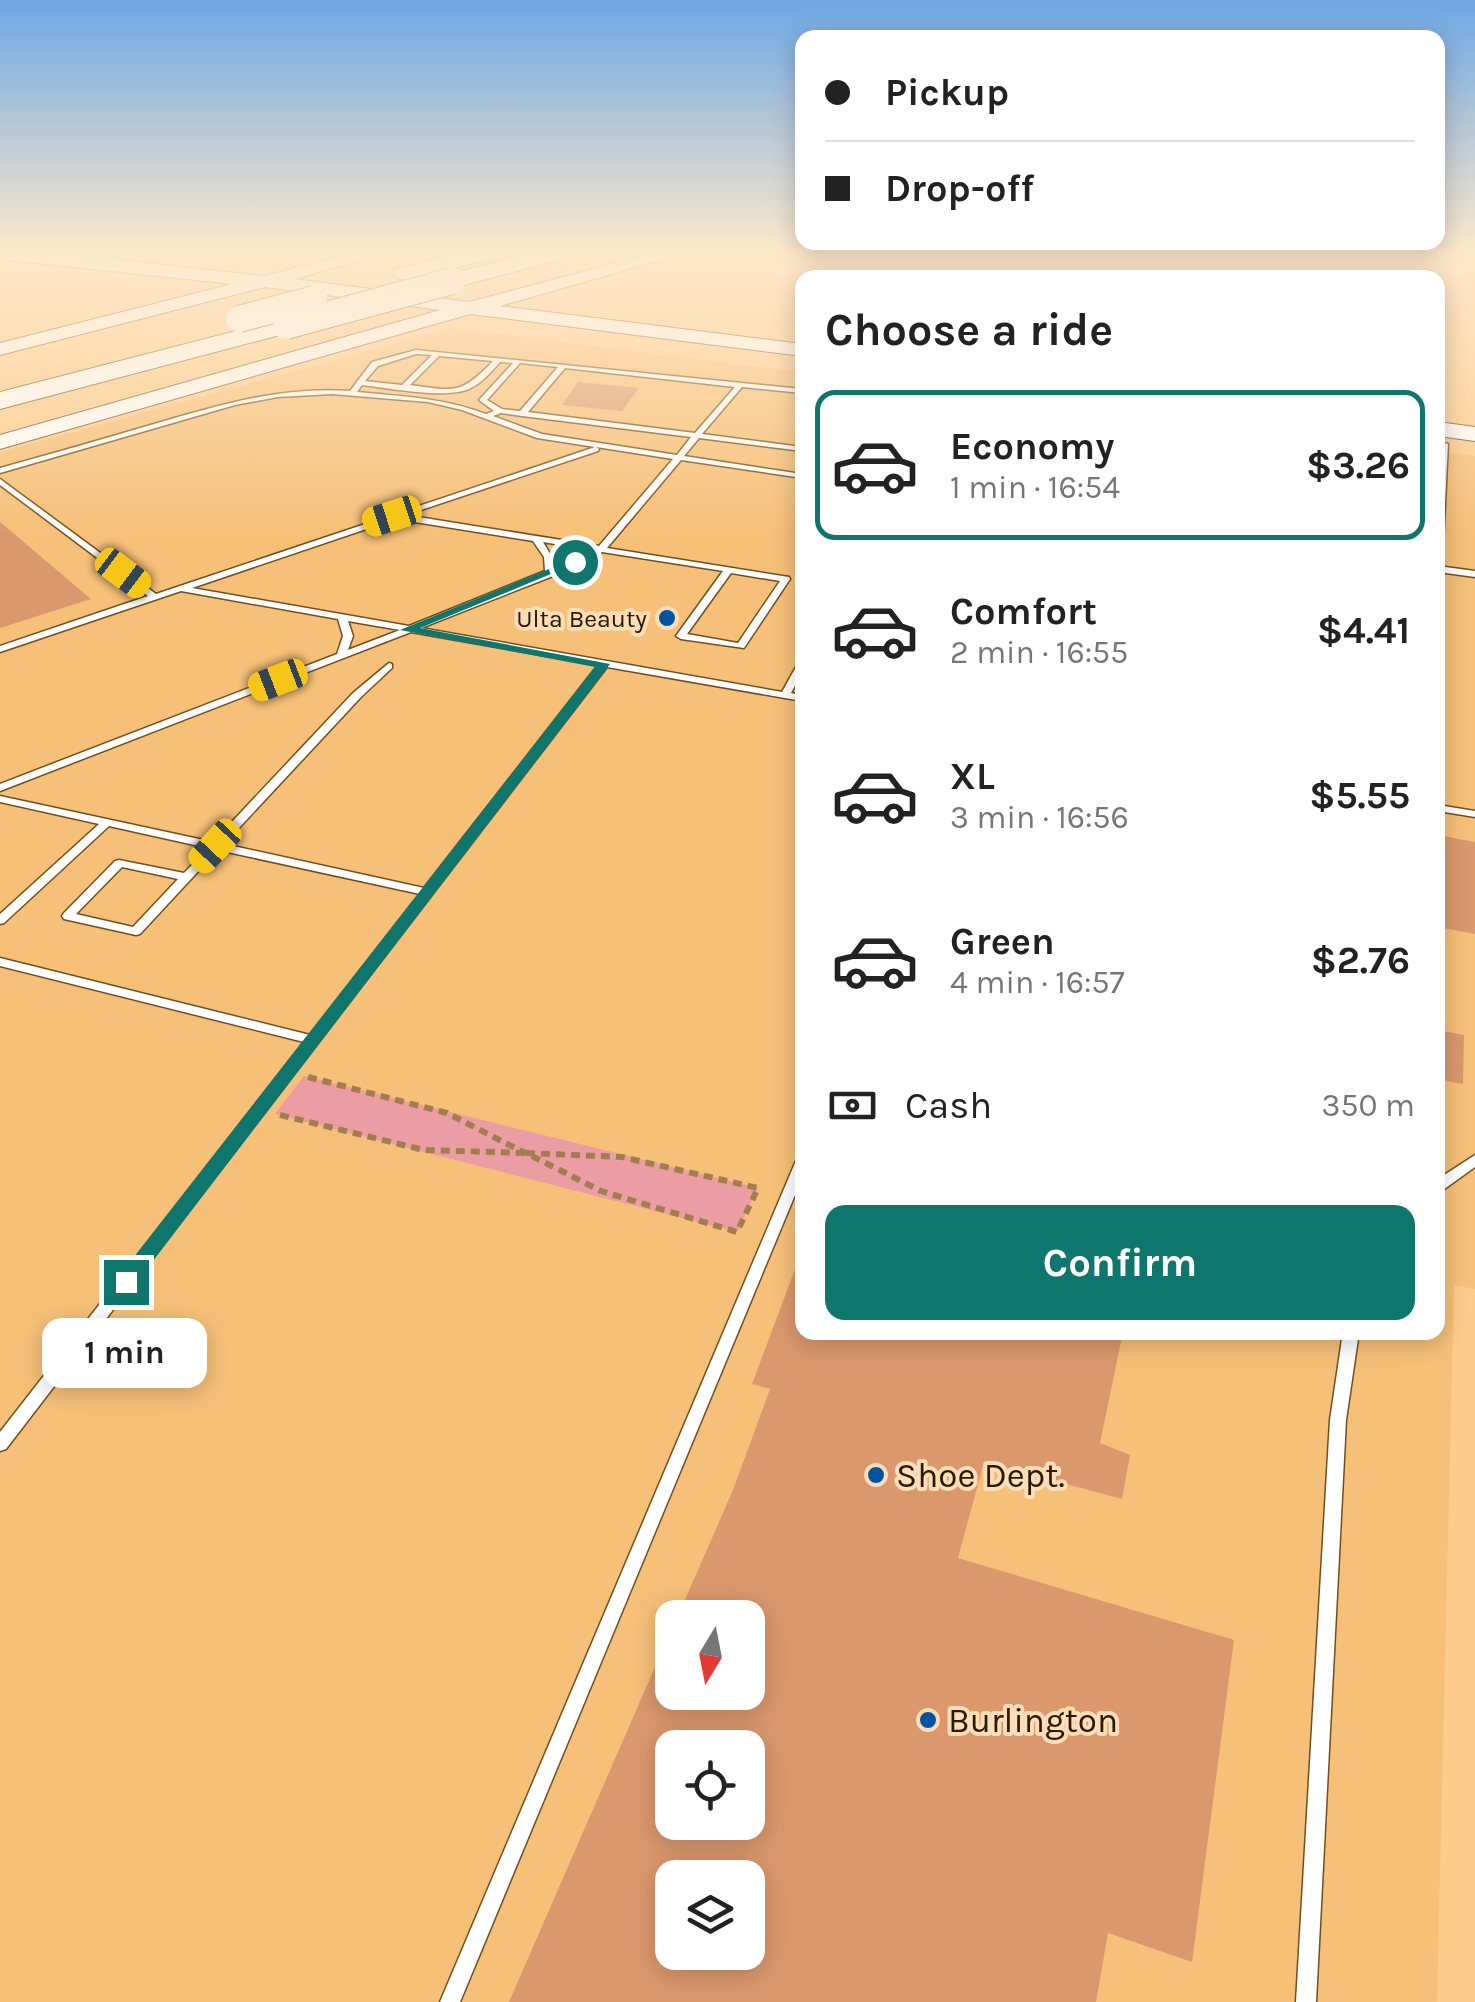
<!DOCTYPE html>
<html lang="en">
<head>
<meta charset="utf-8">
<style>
	body { margin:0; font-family:Karla,sans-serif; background:#f2f2f2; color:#222; height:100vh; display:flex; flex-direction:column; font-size:38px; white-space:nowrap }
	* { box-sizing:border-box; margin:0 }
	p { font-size:32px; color:#767676 }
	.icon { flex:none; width:55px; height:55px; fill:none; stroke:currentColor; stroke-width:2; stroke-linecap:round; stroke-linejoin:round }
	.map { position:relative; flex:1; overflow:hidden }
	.drawer { position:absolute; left:795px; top:270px; width:650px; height:1070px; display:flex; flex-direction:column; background:#fff; border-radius:20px; box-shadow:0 5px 25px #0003 }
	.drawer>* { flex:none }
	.guide { position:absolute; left:795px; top:30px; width:650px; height:220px; border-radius:20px; box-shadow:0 5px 25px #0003; display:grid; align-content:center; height:220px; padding:0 30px; background:#fff }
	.needle { width:65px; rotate:190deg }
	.buttons { position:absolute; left:655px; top:1600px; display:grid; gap:20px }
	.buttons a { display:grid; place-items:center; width:110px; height:110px; border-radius:20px; background:#fff; box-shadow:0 5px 25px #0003; font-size:50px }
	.end { position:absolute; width:45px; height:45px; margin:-22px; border:12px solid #0f766e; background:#fff; box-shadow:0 0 0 5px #fff }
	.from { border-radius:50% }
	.bubble { position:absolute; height:70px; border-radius:20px; background:#fff; box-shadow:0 5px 25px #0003; font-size:32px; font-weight:700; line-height:70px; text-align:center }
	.car { position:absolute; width:30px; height:60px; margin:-30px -15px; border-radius:12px; box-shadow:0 0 8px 2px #0007; background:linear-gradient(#f5c518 24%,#345 0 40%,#f5c518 0 76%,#345 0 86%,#f5c518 0) }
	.guide b { display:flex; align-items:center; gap:35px; height:95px; font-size:38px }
	.guide b+b { border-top:2px solid #e0e0e0 }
	.guide i { width:25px; height:25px; background:#222 }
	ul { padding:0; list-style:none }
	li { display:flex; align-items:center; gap:30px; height:150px; margin:0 20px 15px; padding:0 10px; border:5px solid transparent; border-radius:20px }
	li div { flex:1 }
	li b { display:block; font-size:38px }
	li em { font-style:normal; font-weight:700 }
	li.current { border-color:#0f766e }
	li>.icon { width:90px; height:90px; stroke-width:1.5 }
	h2 { padding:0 30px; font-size:45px; line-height:120px }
	.pay { display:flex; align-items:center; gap:25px; height:110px; padding:0 30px; font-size:38px }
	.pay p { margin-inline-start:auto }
	.button { display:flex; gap:20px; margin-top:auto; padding:20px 30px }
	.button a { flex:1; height:115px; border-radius:20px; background:#0f766e; color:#fff; font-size:40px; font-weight:700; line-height:115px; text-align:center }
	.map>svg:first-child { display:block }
	.built { fill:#f6c078; fill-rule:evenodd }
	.green { fill:#ec9ca3 }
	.building { fill:#db986d; fill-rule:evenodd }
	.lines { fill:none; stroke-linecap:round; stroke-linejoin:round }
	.service-casing { stroke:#714f1e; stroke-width:3 }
	.secondary-casing { stroke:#714f1e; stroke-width:2 }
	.motorway-casing { stroke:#714f1e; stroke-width:2 }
	.path { stroke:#a27e4f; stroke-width:6; stroke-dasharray:9 6; stroke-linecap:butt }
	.service { fill:#fff; fill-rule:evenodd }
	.secondary { fill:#fff; fill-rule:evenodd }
	.motorway { fill:#fff; fill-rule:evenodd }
	.motorway-bridge-casing { stroke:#714f1e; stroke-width:28; stroke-linecap:butt }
	.motorway-bridge { stroke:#fff; stroke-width:26 }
	.route { fill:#0f766e }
	.poi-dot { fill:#0054a2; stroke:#fbddb8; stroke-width:4 }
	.labels { text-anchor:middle; stroke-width:8; stroke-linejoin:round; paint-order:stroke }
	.far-poi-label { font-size:25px; fill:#2b1900; stroke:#fbddb8; text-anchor:end }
	.near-poi-label { font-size:35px; fill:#2b1900; stroke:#fbddb8; text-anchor:start }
</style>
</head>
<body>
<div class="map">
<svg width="1475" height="2002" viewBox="0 0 1475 2002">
	<rect width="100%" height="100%" fill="#fdcc8b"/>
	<!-- built -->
	<path class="built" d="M452,328L802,372V1332H1438V451L1475,456V1289L1454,1285L1437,2002H0V452ZM672,1618H748V1692H672ZM672,1748H748V1822H672ZM672,1878H748V1952H672Z"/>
	<!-- green -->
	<polygon class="green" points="304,1076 758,1188 737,1232 275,1114"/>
	<!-- building -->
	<g class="building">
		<polygon points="578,382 639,388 622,411 562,405"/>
		<polygon points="0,522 91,599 0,628"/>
		<polygon points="1438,835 1475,842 1475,934 1438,927"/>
		<polygon points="1438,1030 1464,1035 1463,1084 1438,1079"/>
		<path d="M800,1256L802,1332H1123L1100,1443L1130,1455L1122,1499L984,1462L958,1558L1234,1640L1192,1962L1108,1933L1096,2002H509L672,1628V1692H748V1618H677L733,1490L770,1389L752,1384ZM672,1748H748V1822H672ZM672,1878H748V1952H672Z"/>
	</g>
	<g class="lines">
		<!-- service casing -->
		<g class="service-casing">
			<g id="service">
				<polygon points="106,254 114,254 99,263 95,263 95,261"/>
				<path d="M416,350L802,389V393L742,387L702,434L802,447V451L699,438L684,456L802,474V478L681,460L607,548L789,577L790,579L744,648L681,639L676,636L723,571L602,552L553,576L421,628L782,692L797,665L802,662V673L791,693L802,695V701L607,667L6,1449L0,1451V1432L304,1042L0,966V958L310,1035L420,894L218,850L140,934L136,935L64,919L62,916L64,913L115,861L119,860L184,873L208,848L109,826L4,923L0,924V914L99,824L0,802V796L213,842L353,693L389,663L392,664V668L361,697L224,844L424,888L598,665L411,632L0,791V784L337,654L343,636L338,619L181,591L0,652V646L148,596L0,485V479L156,594L595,447L537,438L462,410L428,402L332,394L278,397L235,405L0,473V468C51,454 103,439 154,424C219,405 282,386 350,391L372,362ZM416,354L432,355L402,385L365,381L378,366ZM439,356L493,361C461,395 454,391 410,385ZM500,362L513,363L479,400L494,411L486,414C444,398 401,396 357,392L362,385C388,388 450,400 471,388C483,382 492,371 500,362ZM520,363L558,367L520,411L502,409L487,400ZM565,368L735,387L695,433L528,412ZM501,413L522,416L691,437L677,455L542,434L493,416ZM596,447L673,459L599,546L406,515L598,451L599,449ZM396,519L533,541L544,557L545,571L409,626L192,588ZM543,542L590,550H591L554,568L552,557ZM731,573L780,581L738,643L687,634ZM348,621L400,630L348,650L353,636ZM122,867L178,879L133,927L76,914Z"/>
				<polygon points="1441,442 1448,444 1442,563 1438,566 1438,491"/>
				<polygon points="1438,566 1475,571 1475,577 1438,572"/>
				<polygon points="1438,805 1475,811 1475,817 1438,811"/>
				<polygon points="1475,1155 1475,1167 1443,1190 1438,1191 1438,1179"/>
				<polygon points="802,1158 802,1178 460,2002 440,2002 795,1163 797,1159"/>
				<polygon points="1343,1332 1359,1332 1346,1420 1316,2002 1296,2002 1330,1420"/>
			</g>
		</g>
		<!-- secondary casing -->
		<g class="secondary-casing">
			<g id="secondary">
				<polygon points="0,254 63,254 264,276 349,254 381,254 295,279 469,302 650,254 682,254 500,306 802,344 802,356 470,314 0,449 0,435 440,310 265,287 0,355 0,343 232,284 8,260"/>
				<polygon points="1438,422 1475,427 1475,441 1438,436"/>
			</g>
		</g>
		<!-- motorway casing -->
		<g class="motorway-casing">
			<g id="motorway">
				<polygon points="454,254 495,254 491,259 404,281 392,274 395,269"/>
				<polygon points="527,254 568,254 564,259 452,288 440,281 443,276"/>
				<polygon points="286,318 295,321 299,326 295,331 0,409 0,392"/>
			</g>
		</g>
		<!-- path -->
		<g class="path">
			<polyline points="308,1077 447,1113 525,1153"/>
			<polyline points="280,1115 424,1150 526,1153"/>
			<polygon points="526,1153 622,1157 758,1188 737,1232 601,1191"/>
		</g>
		<!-- service -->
		<use href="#service" class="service"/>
		<!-- secondary -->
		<use href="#secondary" class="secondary"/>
		<!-- motorway -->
		<use href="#motorway" class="motorway"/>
		<!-- motorway-bridge casing -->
		<g class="motorway-bridge-casing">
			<g id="motorway-bridge">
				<polyline points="239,319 314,299"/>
				<polyline points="286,326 452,281"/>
			</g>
		</g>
		<!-- motorway-bridge -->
		<use href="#motorway-bridge" class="motorway-bridge"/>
	</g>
	<!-- sky -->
	<linearGradient id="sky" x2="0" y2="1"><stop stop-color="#6da7e5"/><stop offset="0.47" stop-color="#fee8cb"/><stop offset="1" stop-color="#fee8cb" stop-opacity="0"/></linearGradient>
	<rect width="1475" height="535" fill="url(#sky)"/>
	<!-- route -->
	<polygon class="route" points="571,560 580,562 420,628 610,664 133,1287 119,1287 119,1276 595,667 400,630"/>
	<!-- markers -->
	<g class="poi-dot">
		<circle cx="667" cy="618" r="10"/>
		<circle cx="876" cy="1475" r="10"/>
		<circle cx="928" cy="1720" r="10"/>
	</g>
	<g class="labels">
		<!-- far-poi labels -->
		<g class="far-poi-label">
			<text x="647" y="627">Ulta Beauty</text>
		</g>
		<!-- near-poi labels -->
		<g class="near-poi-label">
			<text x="896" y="1487">Shoe Dept.</text>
			<text x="948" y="1732">Burlington</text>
		</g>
	</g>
</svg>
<div class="buttons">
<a><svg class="needle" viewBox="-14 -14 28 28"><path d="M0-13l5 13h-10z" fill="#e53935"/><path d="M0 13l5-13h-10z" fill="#767676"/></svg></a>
<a><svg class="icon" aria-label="locate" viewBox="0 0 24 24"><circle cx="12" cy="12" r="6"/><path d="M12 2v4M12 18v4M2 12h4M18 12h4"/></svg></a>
<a><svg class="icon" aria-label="layers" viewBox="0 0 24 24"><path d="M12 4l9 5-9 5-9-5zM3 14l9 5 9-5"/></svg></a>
</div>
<i class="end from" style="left:575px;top:562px"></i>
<i class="end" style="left:126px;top:1282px"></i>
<div class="bubble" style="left:42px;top:1318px;width:165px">1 min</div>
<i class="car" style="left:392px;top:516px;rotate:252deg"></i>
<i class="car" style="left:123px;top:573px;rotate:127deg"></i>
<i class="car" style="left:278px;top:680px;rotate:249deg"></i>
<i class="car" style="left:215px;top:846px;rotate:223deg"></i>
<div class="guide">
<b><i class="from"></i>Pickup</b>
<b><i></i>Drop-off</b>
</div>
<section class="drawer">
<h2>Choose a ride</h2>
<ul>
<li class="current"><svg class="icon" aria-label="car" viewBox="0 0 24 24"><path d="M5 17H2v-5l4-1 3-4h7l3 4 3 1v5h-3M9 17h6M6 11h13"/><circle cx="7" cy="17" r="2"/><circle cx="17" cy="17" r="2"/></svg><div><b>Economy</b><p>1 min · 16:54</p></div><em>$3.26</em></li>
<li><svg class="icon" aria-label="car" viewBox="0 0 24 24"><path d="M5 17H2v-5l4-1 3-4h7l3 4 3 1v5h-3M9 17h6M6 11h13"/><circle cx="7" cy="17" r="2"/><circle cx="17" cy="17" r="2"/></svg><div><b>Comfort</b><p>2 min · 16:55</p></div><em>$4.41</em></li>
<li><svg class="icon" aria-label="car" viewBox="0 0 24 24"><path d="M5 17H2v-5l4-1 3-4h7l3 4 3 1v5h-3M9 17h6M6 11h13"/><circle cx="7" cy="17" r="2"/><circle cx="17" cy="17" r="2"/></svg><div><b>XL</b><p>3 min · 16:56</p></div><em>$5.55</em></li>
<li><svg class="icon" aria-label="car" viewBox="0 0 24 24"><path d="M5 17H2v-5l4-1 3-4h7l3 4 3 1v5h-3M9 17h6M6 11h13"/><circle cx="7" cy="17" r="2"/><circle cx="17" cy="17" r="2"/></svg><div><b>Green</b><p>4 min · 16:57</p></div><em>$2.76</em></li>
</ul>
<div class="pay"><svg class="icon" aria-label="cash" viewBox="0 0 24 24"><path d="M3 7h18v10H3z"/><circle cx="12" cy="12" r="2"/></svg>Cash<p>350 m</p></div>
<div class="button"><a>Confirm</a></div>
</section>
</div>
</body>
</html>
